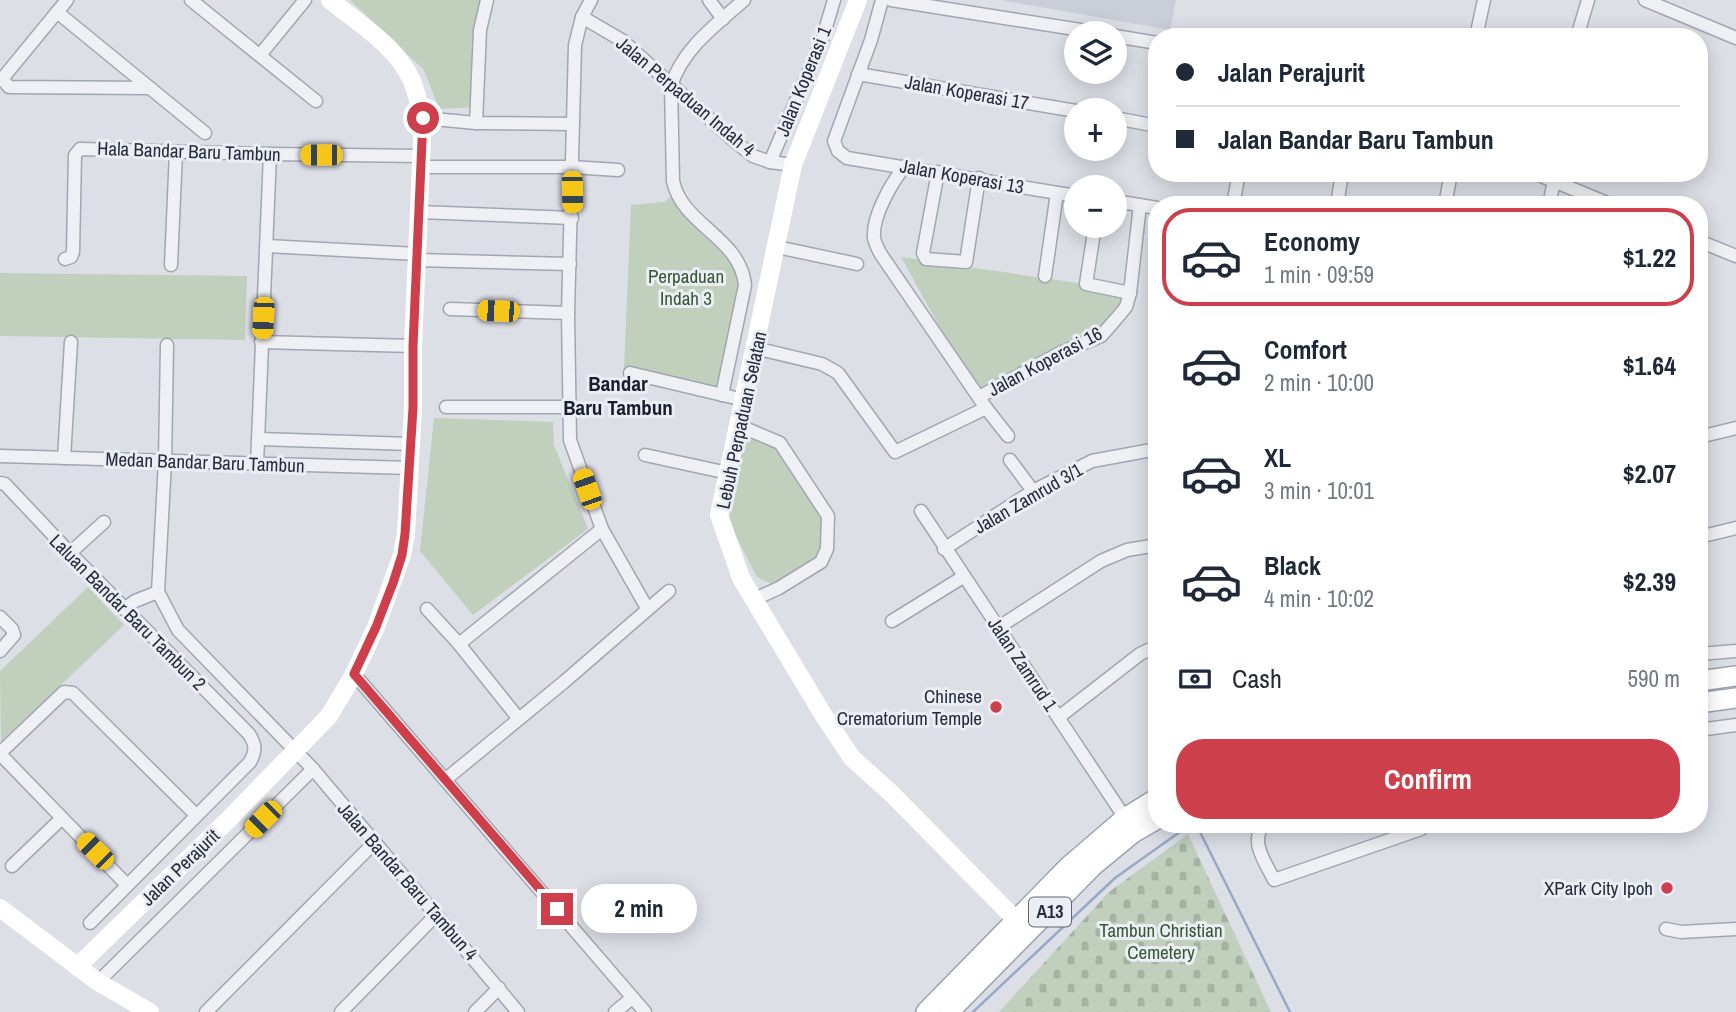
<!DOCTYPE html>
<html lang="en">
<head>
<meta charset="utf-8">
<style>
	body { margin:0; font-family:"Archivo Narrow",sans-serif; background:#f6f6f7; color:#1f2937; height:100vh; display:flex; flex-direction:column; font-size:26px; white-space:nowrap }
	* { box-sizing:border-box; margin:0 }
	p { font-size:23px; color:#747a83 }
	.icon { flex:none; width:38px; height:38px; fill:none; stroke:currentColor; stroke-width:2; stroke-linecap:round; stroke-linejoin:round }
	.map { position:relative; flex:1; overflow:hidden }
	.sheet { position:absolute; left:1148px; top:196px; width:560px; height:637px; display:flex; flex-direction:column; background:#fff; border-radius:28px; box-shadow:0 4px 18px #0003 }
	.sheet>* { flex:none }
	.hud { position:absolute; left:1148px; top:28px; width:560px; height:154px; border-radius:28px; box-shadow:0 4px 18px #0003; display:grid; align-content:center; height:154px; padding:0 28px; background:#fff }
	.controls { position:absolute; left:1064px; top:21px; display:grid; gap:14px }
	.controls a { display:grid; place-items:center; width:63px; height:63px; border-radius:50%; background:#fff; box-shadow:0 4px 18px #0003; font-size:35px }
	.end { position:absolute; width:32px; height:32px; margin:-16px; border:9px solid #cd3f4a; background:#fff; box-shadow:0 0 0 4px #fff }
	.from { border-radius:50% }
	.bubble { position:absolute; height:49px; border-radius:24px; background:#fff; box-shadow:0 4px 18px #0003; font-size:23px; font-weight:700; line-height:49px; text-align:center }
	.car { position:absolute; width:21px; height:42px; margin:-21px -10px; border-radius:9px; box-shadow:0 0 5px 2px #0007; background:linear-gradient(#f5c518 24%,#345 0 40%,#f5c518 0 76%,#345 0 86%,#f5c518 0) }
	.hud b { display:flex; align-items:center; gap:24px; height:66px; font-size:26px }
	.hud b+b { border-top:2px solid #e0e1e3 }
	.hud i { width:18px; height:18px; background:#1f2937 }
	ul { padding:12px 0 0; list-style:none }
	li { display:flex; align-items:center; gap:21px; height:98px; margin:0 14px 10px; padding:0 14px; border:4px solid transparent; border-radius:28px }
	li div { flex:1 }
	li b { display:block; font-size:26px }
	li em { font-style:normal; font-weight:700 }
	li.current { border-color:#cd3f4a }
	li>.icon { width:63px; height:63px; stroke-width:1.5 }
	.pay { display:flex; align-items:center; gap:18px; height:77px; padding:0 28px; font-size:26px }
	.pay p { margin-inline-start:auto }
	.cta { display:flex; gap:14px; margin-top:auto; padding:14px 28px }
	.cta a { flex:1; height:80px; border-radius:28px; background:#cd3f4a; color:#fff; font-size:28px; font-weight:700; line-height:80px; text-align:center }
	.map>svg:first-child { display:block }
	.built { fill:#caced8 }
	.cemetery { fill:url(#cemetery-stones) }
	.park { fill:#c0d0bd }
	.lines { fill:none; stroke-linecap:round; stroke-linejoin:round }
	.stream { stroke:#96aac7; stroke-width:2.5 }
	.street-casing { stroke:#a2a6b0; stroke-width:15 }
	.primary-casing { stroke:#9ba3b2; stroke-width:22 }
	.street { stroke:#eef0f4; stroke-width:12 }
	.secondary { stroke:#fff; stroke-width:18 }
	.primary { stroke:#fff; stroke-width:19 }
	.route { stroke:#cd3f4a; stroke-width:9 }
	.poi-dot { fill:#cd3f4a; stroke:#ebeef4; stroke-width:2.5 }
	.labels { text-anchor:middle; stroke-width:6; stroke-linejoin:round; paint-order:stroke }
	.shield { fill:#ebeef4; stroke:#616673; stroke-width:2 }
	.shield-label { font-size:18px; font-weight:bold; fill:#262c3c }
	.street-label { font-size:19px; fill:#262c3c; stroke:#ebeef4 }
	.park-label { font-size:19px; fill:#375833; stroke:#ebeef4 }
	.poi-label { font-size:19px; fill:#262c3c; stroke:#ebeef4; text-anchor:end }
	.neighbourhood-label { font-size:21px; font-weight:bold; fill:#181e2d; stroke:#ebeef4 }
</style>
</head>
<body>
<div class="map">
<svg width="1736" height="1012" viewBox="0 0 1736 1012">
	<defs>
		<pattern id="cemetery-stones" width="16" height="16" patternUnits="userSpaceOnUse" patternTransform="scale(1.75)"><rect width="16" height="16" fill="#c0d0bd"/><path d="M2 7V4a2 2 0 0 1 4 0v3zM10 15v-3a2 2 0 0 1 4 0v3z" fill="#a5b3a3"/></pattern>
	</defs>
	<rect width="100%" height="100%" fill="#dcdfe6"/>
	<!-- built -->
	<polygon class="built" points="1000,0 1176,0 1170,30"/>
	<!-- cemetery -->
	<polygon class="cemetery" points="1188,834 1271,1012 999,1012 1109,892"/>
	<!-- park -->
	<g class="park">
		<polygon points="350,0 482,0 474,23 474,107 439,109 424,70"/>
		<polygon points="675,194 744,271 722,395 624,369 631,205 664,202"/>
		<polygon points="901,257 1125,290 1127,301 1101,336 975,391"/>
		<polygon points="0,273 247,276 245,340 0,336"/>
		<polygon points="434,418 553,422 554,445 588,529 473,615 420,551"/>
		<polygon points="740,426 780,443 828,516 821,562 779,588 757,577 729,523"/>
		<polygon points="88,587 124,625 1,742 0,671"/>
	</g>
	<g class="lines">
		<!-- stream -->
		<g class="stream">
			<polyline points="1196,824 1290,1012"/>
			<polyline points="973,1012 1115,878 1191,824"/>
		</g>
		<!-- street casing -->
		<g class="street-casing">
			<g id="street">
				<polyline points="67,0 2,79 9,87 150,88"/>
				<polyline points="191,0 316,101"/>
				<polyline points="591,0 582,17 575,45 568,313 570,440 602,529 647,608"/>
				<polyline points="709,0 723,19"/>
				<polyline points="882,0 871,40 834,141 838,151 847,158 1076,196"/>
				<polyline points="891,0 1100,33"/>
				<polyline points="1645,0 1736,38"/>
				<polyline points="57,12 205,133"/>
				<polyline points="582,17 623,41 733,140 753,156 770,162 793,165"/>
				<polyline points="1115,36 1157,43"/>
				<polyline points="1476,37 1484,0"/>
				<polyline points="1577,37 1588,0"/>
				<polyline points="260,55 305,0"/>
				<polyline points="858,74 1076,111"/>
				<polyline points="423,118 476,123 573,124"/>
				<polyline points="1115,118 1157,126"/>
				<polyline points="476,123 480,30 487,0"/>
				<polyline points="770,162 822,40 834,0"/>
				<path d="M905,166C892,182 872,216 874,238C875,243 878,249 880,253L986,408L1008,436"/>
				<polyline points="421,167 571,167 618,170"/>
				<polyline points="938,172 923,253 926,259 966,262 979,178"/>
				<polyline points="1534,173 1612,205"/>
				<polyline points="1115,201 1157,208"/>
				<polyline points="1233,205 1239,173"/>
				<polyline points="1337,205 1342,173"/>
				<polyline points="1445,205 1451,173"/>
				<polyline points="1549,205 1554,181"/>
				<polyline points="419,212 572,218"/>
				<polyline points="1095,226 1086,284 1130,293"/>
				<polyline points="1699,241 1736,256"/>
				<polyline points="267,246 417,254"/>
				<polyline points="777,247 857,264"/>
				<polyline points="65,259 71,257 73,252 75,155 80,149 270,154 422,156"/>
				<polyline points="417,260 570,264"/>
				<polyline points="171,265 176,152"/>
				<polyline points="1045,276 1057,193"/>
				<polyline points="450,309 568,313"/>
				<polyline points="261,342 413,346"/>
				<polyline points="167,345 165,461 158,592 178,630 313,769 518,1012"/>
				<polyline points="755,348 822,364 838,373 895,452 986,408"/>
				<polyline points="630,373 744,400"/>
				<path d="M722,395L745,285C740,237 682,225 673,181L671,86C683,48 715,26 744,0"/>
				<polyline points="979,397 1060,353 1101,336 1116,319 1126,307 1130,293 1140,205"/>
				<polyline points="446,407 569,407"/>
				<polyline points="740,426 780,443 828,516 827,549 821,562 779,588 755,599"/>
				<polyline points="1699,437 1736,428"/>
				<polyline points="259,439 411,444"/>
				<polyline points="645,455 728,473"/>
				<polyline points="0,456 410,468"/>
				<polyline points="64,458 71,342"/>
				<polyline points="1010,460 1033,491"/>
				<polyline points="257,464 270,154"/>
				<path d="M0,483L5,484L70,553L249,734C256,745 256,751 250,762L90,923"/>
				<polyline points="921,511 1125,818"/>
				<polyline points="1699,537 1736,528"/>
				<polyline points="944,549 1033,491 1092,461 1157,449"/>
				<polyline points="70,553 104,522"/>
				<polyline points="124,609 135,601 158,592"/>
				<polyline points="427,609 459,644"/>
				<polyline points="0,617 12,629 14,635 0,651"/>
				<polyline points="892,621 963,577"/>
				<polyline points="999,627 1101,561 1127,550 1157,545"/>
				<polyline points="1699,654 1736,651"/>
				<polyline points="354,674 645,1012"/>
				<polyline points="1059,717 1140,654 1157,646"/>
				<polyline points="519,719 459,644 602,529"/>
				<polyline points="1699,730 1736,725"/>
				<polyline points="0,753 64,692 73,693 196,815"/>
				<polyline points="0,754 127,885"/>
				<polyline points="446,779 564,682 669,591"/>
				<path d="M1265,824C1248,840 1266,863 1274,880L1421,829L1420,824"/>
				<polyline points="12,866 62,818"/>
				<polyline points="1666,929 1681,932 1736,929"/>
				<polyline points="98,982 313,769"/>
				<polyline points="206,1012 375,842"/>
				<polyline points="341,1012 436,915"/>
				<polyline points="475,1012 499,988"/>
				<polyline points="615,1012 632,998"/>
			</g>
		</g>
		<!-- primary casing -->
		<g class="primary-casing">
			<g id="primary">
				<polyline points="1699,681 1736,676"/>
				<polyline points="1699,703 1736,698"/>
				<polyline points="926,1012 1069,866 1125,818 1157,798"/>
				<polyline points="949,1012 1093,866 1133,833 1157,819"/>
			</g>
		</g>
		<!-- street -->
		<use href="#street" class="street"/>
		<!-- secondary -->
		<g class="secondary">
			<polyline points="858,0 793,165 719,515 741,578 824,716 852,758 891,793 1017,921"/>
			<polyline points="0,908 98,982 150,1012"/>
			<path d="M77,967L228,820L329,716L354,674L376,627L402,555L406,534L413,408V346L423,118C419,106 417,93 412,81C396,45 359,24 330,0"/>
		</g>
		<!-- primary -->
		<use href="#primary" class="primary"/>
	</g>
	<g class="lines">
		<!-- route -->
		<polyline class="route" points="423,118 413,346 413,408 405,534 402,555 393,583 376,627 354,674 557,909"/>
	</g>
	<!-- markers -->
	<g class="poi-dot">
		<circle cx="996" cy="707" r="7"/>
		<circle cx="1667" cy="888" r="7"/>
	</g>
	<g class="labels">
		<!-- shield labels -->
		<rect class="shield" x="1029" y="897.5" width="42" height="29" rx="5"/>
		<g class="shield-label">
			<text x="1050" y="918">A13</text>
		</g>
		<!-- street labels -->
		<g class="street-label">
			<text transform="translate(803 81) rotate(-68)" y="7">Jalan Koperasi 1</text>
			<text transform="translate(967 92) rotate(10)" y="7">Jalan Koperasi 17</text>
			<text transform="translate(686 96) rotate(40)" y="7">Jalan Perpaduan Indah 4</text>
			<text transform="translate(189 151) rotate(2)" y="7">Hala Bandar Baru Tambun</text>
			<text transform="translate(962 176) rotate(10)" y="7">Jalan Koperasi 13</text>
			<text transform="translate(1045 361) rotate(-28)" y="7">Jalan Koperasi 16</text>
			<text transform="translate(741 420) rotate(-78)" y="7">Lebuh Perpaduan Selatan</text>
			<text transform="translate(205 462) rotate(2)" y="7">Medan Bandar Baru Tambun</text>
			<text transform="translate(1028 498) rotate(-30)" y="7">Jalan Zamrud 3/1</text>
			<text transform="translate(128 612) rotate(45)" y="7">Laluan Bandar Baru Tambun 2</text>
			<text transform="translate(1023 664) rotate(56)" y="7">Jalan Zamrud 1</text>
			<text transform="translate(180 867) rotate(-44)" y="7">Jalan Perajurit</text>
			<text transform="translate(408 881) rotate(49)" y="7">Jalan Bandar Baru Tambun 4</text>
		</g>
		<!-- park labels -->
		<g class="park-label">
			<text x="686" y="283">Perpaduan<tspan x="686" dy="22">Indah 3</tspan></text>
			<text x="1161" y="937">Tambun Christian<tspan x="1161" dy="22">Cemetery</tspan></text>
		</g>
		<!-- poi labels -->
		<g class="poi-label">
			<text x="982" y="703">Chinese<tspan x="982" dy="22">Crematorium Temple</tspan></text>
			<text x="1653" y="895">XPark City Ipoh</text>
		</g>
		<!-- neighbourhood labels -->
		<g class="neighbourhood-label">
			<text x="618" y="391">Bandar<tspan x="618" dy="24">Baru Tambun</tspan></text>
		</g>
	</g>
</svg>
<div class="controls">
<a><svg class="icon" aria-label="layers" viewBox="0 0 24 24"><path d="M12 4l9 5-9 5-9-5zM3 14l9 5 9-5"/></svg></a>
<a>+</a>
<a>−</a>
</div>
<i class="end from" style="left:423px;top:118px"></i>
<i class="end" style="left:557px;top:909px"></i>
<div class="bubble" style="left:581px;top:884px;width:116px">2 min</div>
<i class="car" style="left:321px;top:155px;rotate:270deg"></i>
<i class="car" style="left:572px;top:192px;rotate:179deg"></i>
<i class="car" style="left:498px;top:311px;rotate:272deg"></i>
<i class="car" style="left:263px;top:318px;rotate:183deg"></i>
<i class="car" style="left:587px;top:489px;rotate:341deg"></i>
<i class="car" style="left:263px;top:819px;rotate:225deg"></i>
<i class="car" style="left:95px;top:851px;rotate:315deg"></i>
<div class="hud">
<b><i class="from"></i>Jalan Perajurit</b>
<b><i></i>Jalan Bandar Baru Tambun</b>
</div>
<section class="sheet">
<ul>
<li class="current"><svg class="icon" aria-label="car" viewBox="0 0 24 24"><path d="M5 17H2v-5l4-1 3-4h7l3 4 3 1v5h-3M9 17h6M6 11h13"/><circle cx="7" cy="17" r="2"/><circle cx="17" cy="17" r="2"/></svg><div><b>Economy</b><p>1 min · 09:59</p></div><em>$1.22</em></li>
<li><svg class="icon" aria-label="car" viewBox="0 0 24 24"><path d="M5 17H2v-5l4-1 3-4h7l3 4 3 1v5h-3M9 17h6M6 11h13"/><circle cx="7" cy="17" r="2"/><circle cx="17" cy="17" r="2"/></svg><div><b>Comfort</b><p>2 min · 10:00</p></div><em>$1.64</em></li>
<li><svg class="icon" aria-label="car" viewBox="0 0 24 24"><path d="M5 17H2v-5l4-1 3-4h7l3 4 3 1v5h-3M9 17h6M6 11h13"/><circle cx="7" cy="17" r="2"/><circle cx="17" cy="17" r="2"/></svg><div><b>XL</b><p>3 min · 10:01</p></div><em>$2.07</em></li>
<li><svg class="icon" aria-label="car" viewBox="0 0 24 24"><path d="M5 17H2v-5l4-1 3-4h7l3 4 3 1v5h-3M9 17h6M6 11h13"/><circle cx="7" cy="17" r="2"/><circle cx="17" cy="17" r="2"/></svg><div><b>Black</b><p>4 min · 10:02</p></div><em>$2.39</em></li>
</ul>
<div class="pay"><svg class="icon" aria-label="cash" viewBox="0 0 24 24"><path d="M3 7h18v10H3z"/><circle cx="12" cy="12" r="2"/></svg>Cash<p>590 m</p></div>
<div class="cta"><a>Confirm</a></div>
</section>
</div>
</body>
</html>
